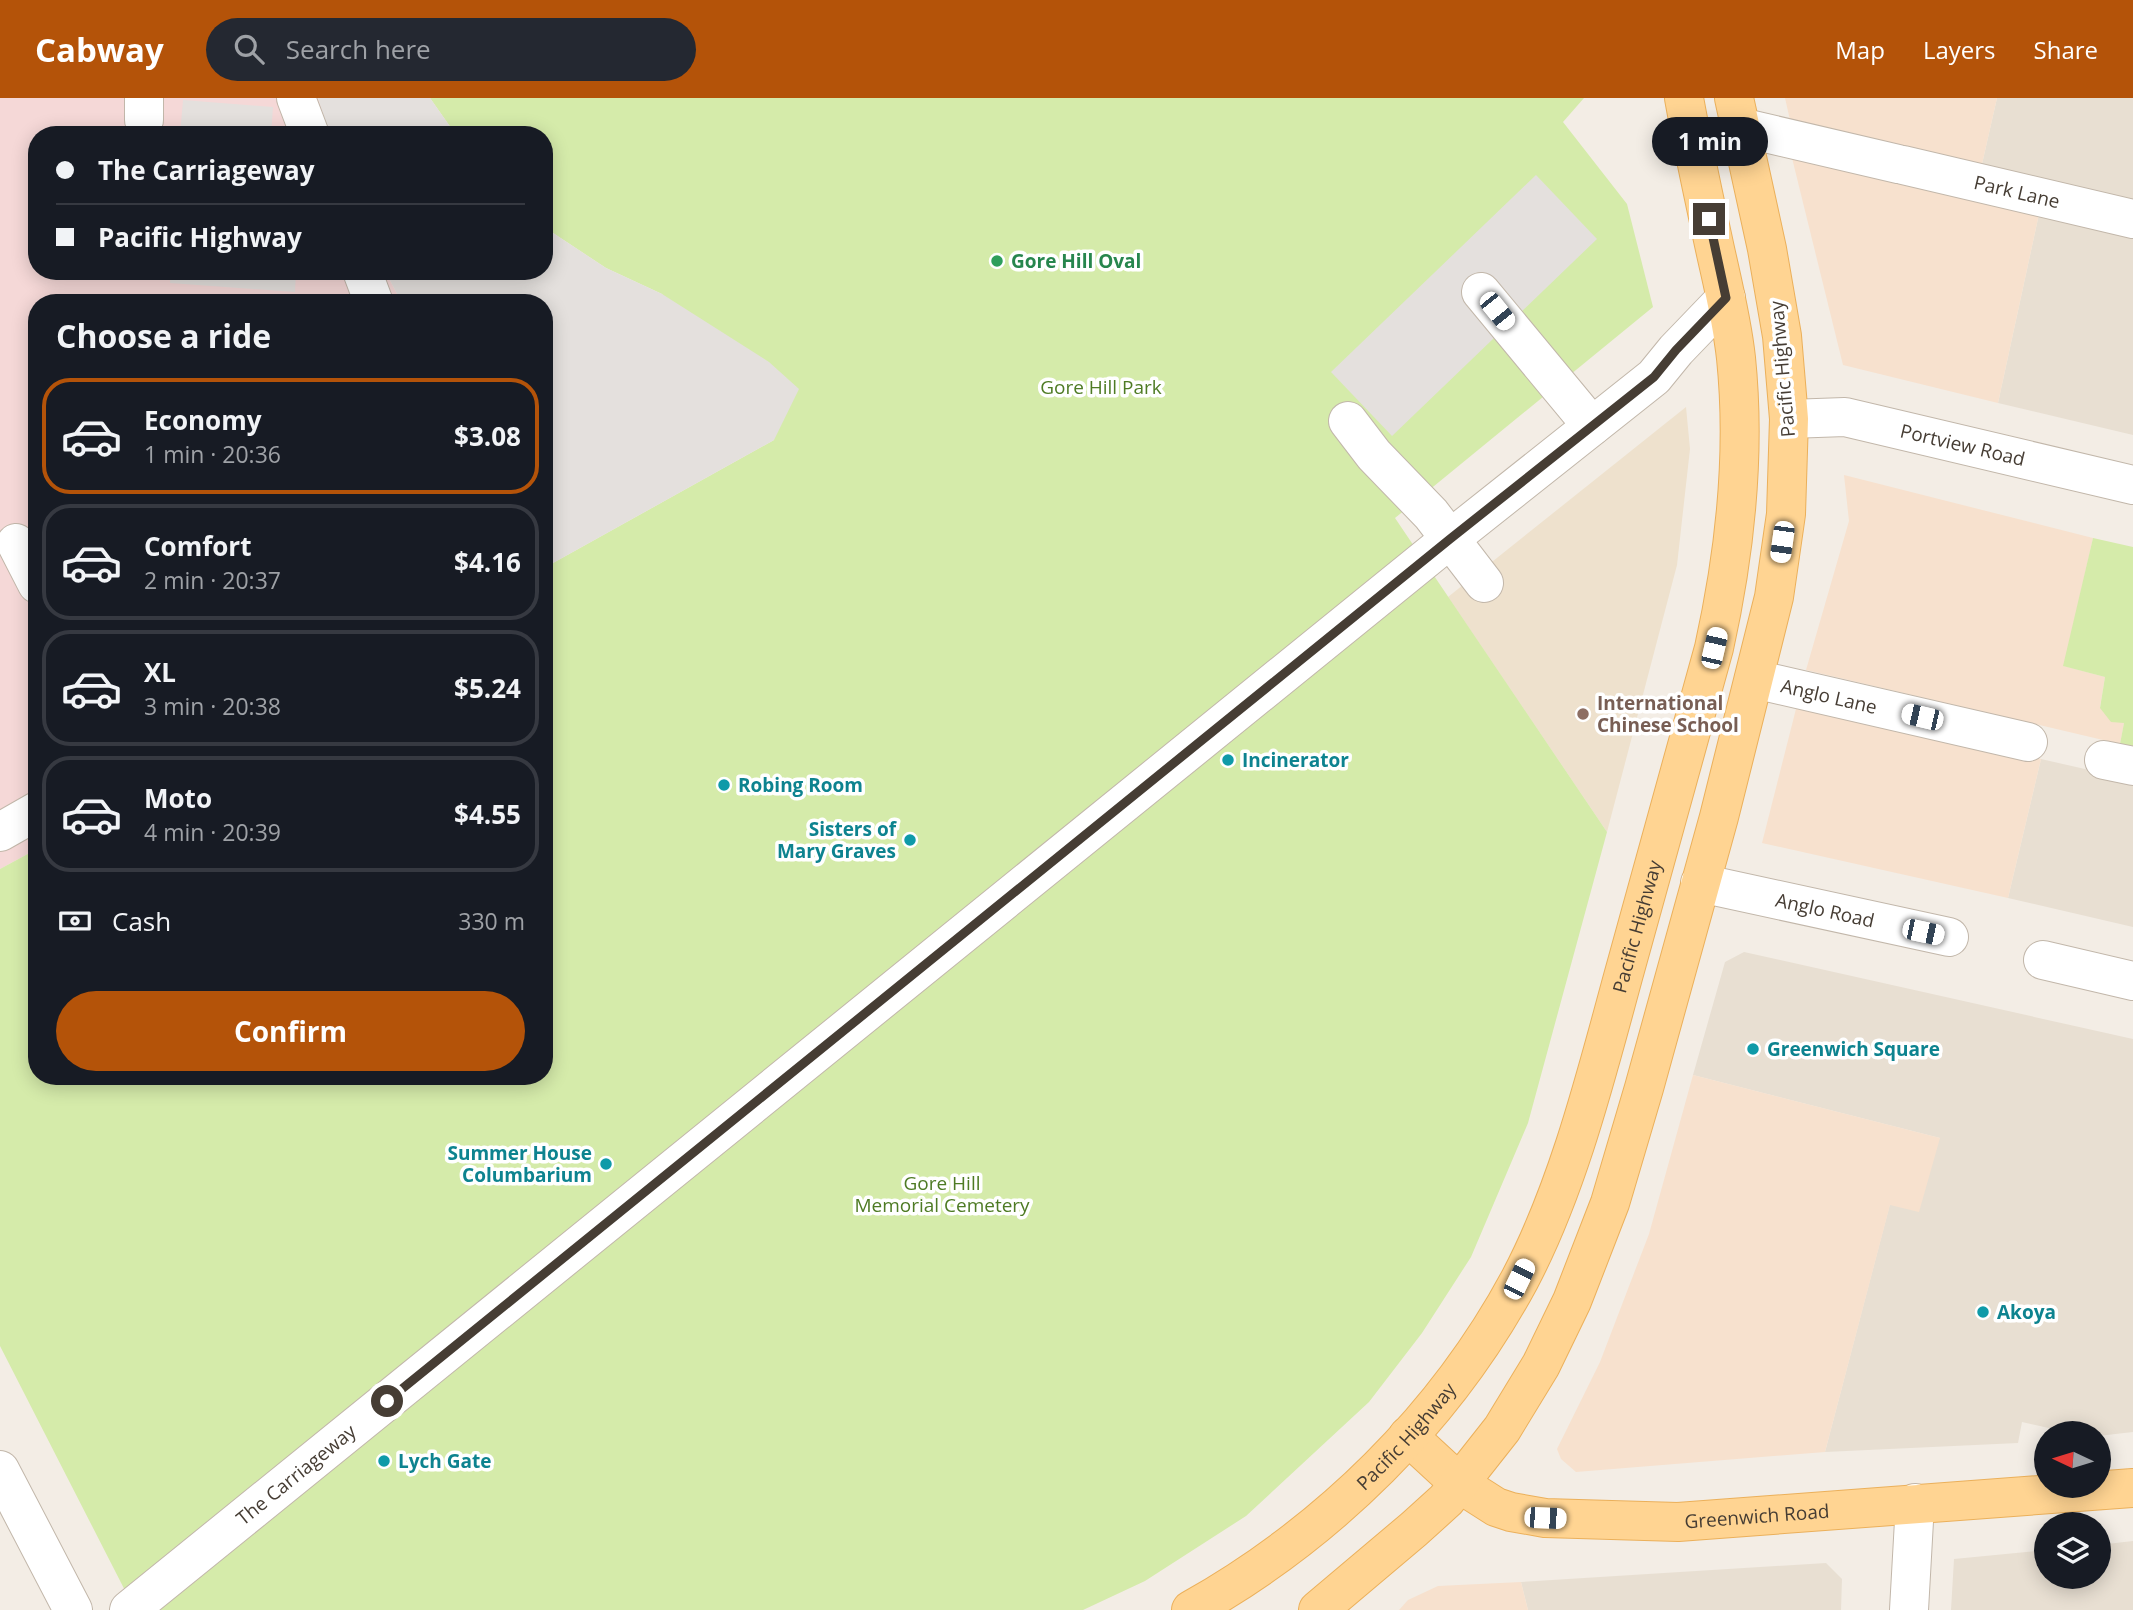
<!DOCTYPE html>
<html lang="en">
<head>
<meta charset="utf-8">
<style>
	body { margin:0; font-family:"Open Sans",sans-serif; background:#242831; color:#f1f3f6; height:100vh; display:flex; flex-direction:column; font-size:26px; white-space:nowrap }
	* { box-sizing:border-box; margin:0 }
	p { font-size:23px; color:#9ea1a6 }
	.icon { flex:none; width:38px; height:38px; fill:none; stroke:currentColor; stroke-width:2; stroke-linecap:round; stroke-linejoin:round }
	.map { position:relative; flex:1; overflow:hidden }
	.sheet { position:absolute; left:28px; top:196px; width:525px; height:791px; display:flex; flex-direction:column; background:#171b24; border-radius:28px; box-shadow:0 4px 18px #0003 }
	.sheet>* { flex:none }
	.guide { position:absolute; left:28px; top:28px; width:525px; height:154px; border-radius:28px; box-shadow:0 4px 18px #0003; display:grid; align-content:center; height:154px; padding:0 28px; background:#171b24 }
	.needle { width:46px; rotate:274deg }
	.buttons { position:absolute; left:2034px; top:1323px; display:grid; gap:14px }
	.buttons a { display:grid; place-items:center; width:77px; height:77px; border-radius:50%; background:#171b24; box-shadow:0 4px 18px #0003; font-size:35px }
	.end { position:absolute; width:32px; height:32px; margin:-16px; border:9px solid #463d34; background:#fff; box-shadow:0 0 0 4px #fff }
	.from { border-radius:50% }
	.bubble { position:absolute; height:49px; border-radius:24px; background:#171b24; box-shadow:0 4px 18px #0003; font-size:23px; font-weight:700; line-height:49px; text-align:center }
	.car { position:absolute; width:21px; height:42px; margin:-21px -10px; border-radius:9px; box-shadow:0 0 5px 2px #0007; background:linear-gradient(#fff 24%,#345 0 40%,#fff 0 76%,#345 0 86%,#fff 0) }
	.guide b { display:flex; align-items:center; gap:24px; height:66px; font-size:26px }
	.guide b+b { border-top:2px solid #363941 }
	.guide i { width:18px; height:18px; background:#f1f3f6 }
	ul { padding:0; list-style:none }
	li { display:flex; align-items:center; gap:21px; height:116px; margin:0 14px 10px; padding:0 14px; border:4px solid #363941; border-radius:28px }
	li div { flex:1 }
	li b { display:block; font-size:26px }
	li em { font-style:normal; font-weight:700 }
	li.active { border-color:#b45309 }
	li>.icon { width:63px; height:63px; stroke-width:1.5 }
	h2 { padding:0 28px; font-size:32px; line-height:84px }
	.pay { display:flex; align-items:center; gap:18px; height:77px; padding:0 28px; font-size:26px }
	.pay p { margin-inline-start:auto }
	.cta { display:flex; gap:14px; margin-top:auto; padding:14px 28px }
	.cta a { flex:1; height:80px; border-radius:42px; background:#b45309; color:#fff; font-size:28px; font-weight:700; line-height:80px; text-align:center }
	header { display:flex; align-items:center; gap:42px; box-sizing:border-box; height:98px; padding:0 35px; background:#b45309; color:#fff }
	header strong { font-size:33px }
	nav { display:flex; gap:38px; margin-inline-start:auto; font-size:24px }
	.search { width:490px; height:63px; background:#242831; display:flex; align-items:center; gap:18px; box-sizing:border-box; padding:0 24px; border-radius:38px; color:#9ea1a6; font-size:26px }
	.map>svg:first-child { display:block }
	.residential { fill:#e8dfd2 }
	.commercial { fill:#f7e1ce }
	.education { fill:#eee1cd }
	.medical { fill:#f5d8d7 }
	.green { fill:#d5ebaa }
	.parking { fill:#e4e0dd }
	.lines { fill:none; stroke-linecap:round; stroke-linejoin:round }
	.minor-casing { stroke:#c2b7aa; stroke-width:40 }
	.major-casing { stroke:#ebb05b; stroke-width:40 }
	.minor { stroke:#fff; stroke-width:38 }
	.major { stroke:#ffd492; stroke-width:38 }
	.route { stroke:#463d34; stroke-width:9 }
	.leisure-dot { fill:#2e9e5b; stroke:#fff; stroke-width:2.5 }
	.education-dot { fill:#8d6e63; stroke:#fff; stroke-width:2.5 }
	.culture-dot { fill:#0f9aa8; stroke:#fff; stroke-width:2.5 }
	.labels { text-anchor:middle; stroke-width:7; stroke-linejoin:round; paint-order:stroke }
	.street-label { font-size:19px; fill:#463d34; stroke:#fff }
	.leisure-label { font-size:19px; font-weight:bold; fill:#27864d; stroke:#fff; text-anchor:start }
	.park-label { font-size:19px; fill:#4e7b24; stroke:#fff }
	.education-label { font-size:19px; font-weight:bold; fill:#785e54; stroke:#fff; text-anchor:start }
	.culture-label { font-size:19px; font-weight:bold; fill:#0d838f; stroke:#fff; text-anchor:start }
</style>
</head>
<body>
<header>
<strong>Cabway</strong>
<div class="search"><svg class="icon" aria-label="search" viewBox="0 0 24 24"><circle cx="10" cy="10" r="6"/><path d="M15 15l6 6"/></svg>Search here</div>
<nav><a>Map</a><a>Layers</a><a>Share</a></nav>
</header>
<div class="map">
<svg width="2133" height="1512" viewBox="0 0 2133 1512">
	<rect width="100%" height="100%" fill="#f3ede5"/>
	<!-- residential -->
	<g class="residential">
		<polygon points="1997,0 2133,0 2133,102 1982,66"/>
		<polygon points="2039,116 2133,138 2133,337 1998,305"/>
		<polygon points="2041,661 2133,682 2133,829 2008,800"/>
		<polygon points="1744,854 2133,941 2133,1334 2098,1338 2098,1335 2062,1335 2062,1333 2022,1324 2018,1345 1825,1354 1890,1106 1940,1040 1693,977 1725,864"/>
		<polygon points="2133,1443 2133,1512 1951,1512 1954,1461 2046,1452 2046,1479 2098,1479 2098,1447"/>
		<polygon points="1826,1465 1842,1481 1841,1512 1528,1512 1521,1484"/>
	</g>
	<!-- commercial -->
	<g class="commercial">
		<polygon points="1785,0 1997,0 1982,66 1790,22"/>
		<polygon points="1792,60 2039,116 1998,305 1843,267"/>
		<polygon points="1844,377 2093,440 2064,568 2105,579 2100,609 2124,625 2120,646 1806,572 1849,423"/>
		<polygon points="1798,603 2041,661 2008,800 1762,745"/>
		<polygon points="1693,977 1940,1040 1919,1114 1890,1107 1825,1354 1576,1374 1561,1361 1557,1351 1600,1264 1649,1136"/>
		<polygon points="1521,1484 1528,1512 1399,1512 1408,1502 1438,1488"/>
	</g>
	<!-- education -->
	<polygon class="education" points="1686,309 1690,351 1677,467 1607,734 1448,499"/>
	<!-- medical -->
	<polygon class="medical" points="0,0 318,0 330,37 37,37 37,173 385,173 402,205 37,205 37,751 0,771"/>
	<!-- green -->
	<g class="green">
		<polygon points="430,0 1584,0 1563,24 1627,106 1653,209 1395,420 1607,734 1528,1025 1471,1159 1422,1235 1369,1304 1246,1418 1145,1483 1083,1512 135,1512 0,1248 0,771 37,751 37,978 544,978 544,470 774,342 662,196 606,170 544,129 544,37 456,37"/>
		<polygon points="2093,440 2133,449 2133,649 2120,646 2124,625 2111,624 2100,610 2105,579 2063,568"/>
	</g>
	<!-- parking -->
	<g class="parking">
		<polygon points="318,0 430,0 456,37 330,37"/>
		<polygon points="183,2 273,9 271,37 180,37"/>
		<polygon points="1536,77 1597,141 1392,338 1331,274"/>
		<polygon points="544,129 606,170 662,196 769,264 799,291 774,342 544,470 544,205 402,205 385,173 544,173"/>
		<polygon points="171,173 296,173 295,194 170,185"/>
	</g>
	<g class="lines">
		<!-- minor casing -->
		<g class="minor-casing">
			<g id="minor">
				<polyline points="144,0 144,22"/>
				<polyline points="296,0 310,37"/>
				<polyline points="1740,29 1898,66"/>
				<path id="s1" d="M1903,67L2133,121"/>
				<polyline points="362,173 374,205"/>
				<polyline points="1481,194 1592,328"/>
				<path id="s2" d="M1789,321L1845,319L2133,387"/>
				<polyline points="1348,323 1374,357 1431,416 1484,485"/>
				<polyline points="16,445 37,486"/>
				<path id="s3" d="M1754,581L2028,644"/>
				<polyline points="2104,662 2133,668"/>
				<polyline points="0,734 37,713"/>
				<path id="s4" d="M1700,785L1949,839"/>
				<polyline points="2043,862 2133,883"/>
				<polyline points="0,1372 73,1512"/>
				<path id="s5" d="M129,1512L1450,441L1654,279L1676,252L1726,200"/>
				<polyline points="1909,1512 1915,1405"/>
			</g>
		</g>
		<!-- major casing -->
		<g class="major-casing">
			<g id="major">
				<path id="s6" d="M1408,1338L1460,1386L1496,1409L1511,1414L1545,1420L1678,1424L2133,1390"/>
				<path id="s7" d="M1191,1512C1328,1435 1446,1319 1520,1181C1568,1090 1596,978 1623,879C1653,770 1683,660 1714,550C1735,455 1746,357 1736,260C1732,223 1723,187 1715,151C1704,100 1693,50 1684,0"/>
				<polyline points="1318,1512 1414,1431 1446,1402 1502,1331 1541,1267 1572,1203 1610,1105 1644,990 1719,719 1774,499 1786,416 1789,321 1782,238 1767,151 1734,0"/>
			</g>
		</g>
		<!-- minor -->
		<use href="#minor" class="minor"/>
		<!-- major -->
		<use href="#major" class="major"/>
	</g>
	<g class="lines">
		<!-- route -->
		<polyline class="route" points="387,1303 1450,441 1654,279 1676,252 1726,200 1709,121"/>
	</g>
	<!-- markers -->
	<circle class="leisure-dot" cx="997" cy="163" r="7"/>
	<circle class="education-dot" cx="1583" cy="616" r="7"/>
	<g class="culture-dot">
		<circle cx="1228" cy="662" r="7"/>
		<circle cx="724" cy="687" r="7"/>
		<circle cx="910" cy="742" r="7"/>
		<circle cx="1753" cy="951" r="7"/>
		<circle cx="606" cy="1066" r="7"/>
		<circle cx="1983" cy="1214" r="7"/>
		<circle cx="384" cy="1363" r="7"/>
	</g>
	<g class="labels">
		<!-- street labels -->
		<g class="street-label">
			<text dy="7" stroke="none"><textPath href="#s1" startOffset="117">Park Lane</textPath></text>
			<text transform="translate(1782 271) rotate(-95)" y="7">Pacific Highway</text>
			<text dy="7" stroke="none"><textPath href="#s2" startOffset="177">Portview Road</textPath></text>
			<text dy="7" stroke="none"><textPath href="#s3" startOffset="77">Anglo Lane</textPath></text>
			<text dy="7" stroke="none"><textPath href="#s4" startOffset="128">Anglo Road</textPath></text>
			<text dy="7" stroke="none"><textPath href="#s7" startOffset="845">Pacific Highway</textPath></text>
			<text dy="7" stroke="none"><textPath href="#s7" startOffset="278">Pacific Highway</textPath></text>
			<text dy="7" stroke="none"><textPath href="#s5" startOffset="215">The Carriageway</textPath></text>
			<text dy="7" stroke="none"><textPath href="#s6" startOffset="376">Greenwich Road</textPath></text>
		</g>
		<!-- leisure labels -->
		<g class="leisure-label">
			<text x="1011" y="170">Gore Hill Oval</text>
		</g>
		<!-- park labels -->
		<g class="park-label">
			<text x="1101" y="296">Gore Hill Park</text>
			<text x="942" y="1092">Gore Hill<tspan x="942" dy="22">Memorial Cemetery</tspan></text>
		</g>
		<!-- education labels -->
		<g class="education-label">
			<text x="1597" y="612">International<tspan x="1597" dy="22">Chinese School</tspan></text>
		</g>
		<!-- culture labels -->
		<g class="culture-label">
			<text x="1242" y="669">Incinerator</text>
			<text x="738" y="694">Robing Room</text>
			<text x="896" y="738" text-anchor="end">Sisters of<tspan x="896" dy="22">Mary Graves</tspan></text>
			<text x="1767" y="958">Greenwich Square</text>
			<text x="592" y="1062" text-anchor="end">Summer House<tspan x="592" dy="22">Columbarium</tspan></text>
			<text x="1997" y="1221">Akoya</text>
			<text x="398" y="1370">Lych Gate</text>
		</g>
	</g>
</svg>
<div class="buttons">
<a><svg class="needle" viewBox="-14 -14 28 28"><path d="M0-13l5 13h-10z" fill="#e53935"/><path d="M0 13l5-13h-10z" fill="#9ea1a6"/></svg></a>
<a><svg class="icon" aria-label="layers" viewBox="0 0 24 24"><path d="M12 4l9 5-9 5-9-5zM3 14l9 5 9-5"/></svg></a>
</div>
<i class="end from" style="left:387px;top:1303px"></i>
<i class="end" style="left:1709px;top:121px"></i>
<div class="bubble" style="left:1652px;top:19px;width:116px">1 min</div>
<i class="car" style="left:1497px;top:213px;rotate:141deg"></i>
<i class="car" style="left:1782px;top:444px;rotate:188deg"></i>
<i class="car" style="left:1714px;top:550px;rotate:13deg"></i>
<i class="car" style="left:1922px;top:619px;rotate:283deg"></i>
<i class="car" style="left:1923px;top:834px;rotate:102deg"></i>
<i class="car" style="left:1519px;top:1181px;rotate:26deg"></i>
<i class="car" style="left:1545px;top:1420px;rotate:92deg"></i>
<div class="guide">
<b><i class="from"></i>The Carriageway</b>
<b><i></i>Pacific Highway</b>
</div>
<section class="sheet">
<h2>Choose a ride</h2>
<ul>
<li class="active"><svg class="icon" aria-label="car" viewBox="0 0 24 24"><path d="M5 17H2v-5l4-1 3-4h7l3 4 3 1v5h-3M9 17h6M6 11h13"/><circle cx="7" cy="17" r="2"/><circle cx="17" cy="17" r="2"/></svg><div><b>Economy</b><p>1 min · 20:36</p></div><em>$3.08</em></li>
<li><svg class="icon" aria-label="car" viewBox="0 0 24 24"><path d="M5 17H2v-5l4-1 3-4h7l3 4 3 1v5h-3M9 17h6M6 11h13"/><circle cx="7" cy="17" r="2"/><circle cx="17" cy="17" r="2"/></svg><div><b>Comfort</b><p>2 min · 20:37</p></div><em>$4.16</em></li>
<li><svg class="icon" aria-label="car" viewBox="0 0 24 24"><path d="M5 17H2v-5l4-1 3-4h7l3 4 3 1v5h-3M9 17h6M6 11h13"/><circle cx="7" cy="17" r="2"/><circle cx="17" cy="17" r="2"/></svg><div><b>XL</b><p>3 min · 20:38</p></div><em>$5.24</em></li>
<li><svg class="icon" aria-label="car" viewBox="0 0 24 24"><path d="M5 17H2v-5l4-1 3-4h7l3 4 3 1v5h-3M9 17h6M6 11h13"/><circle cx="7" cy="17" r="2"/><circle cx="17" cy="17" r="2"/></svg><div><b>Moto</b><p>4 min · 20:39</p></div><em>$4.55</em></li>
</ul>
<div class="pay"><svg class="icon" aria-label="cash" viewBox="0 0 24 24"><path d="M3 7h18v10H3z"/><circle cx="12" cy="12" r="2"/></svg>Cash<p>330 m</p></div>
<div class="cta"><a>Confirm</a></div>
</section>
</div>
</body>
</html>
